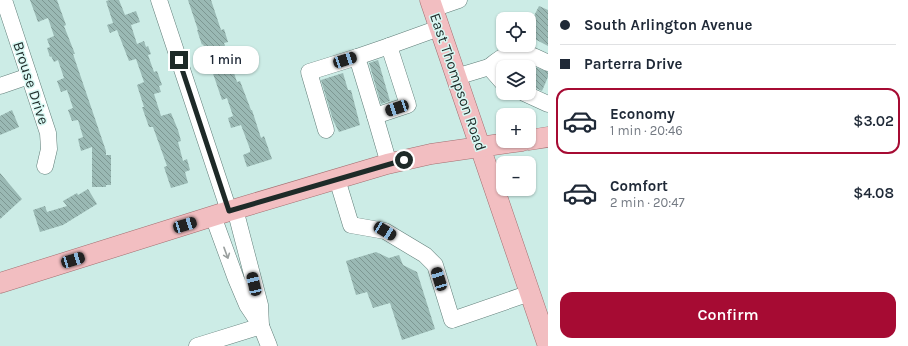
<!DOCTYPE html>
<html lang="en">
<head>
<meta charset="utf-8">
<style>
	body { margin:0; font-family:Karla,sans-serif; background:#f6f6f7; color:#1f2937; height:100vh; display:flex; flex-direction:column; font-size:15px; white-space:nowrap }
	* { box-sizing:border-box; margin:0 }
	p { font-size:13px; color:#747a83 }
	.icon { flex:none; width:22px; height:22px; fill:none; stroke:currentColor; stroke-width:2; stroke-linecap:round; stroke-linejoin:round }
	.map { position:relative; flex:1; overflow:hidden }
	.details { display:flex; flex-direction:column; background:#fff; width:360px }
	.details>* { flex:none }
	.hud { display:grid; align-content:center; height:88px; padding:0 12px; background:#fff }
	.buttons { position:absolute; left:496px; top:12px; display:grid; gap:8px }
	.buttons a { display:grid; place-items:center; width:40px; height:40px; border-radius:8px; background:#fff; box-shadow:0 1px 3px #0004; font-size:20px }
	.end { position:absolute; width:18px; height:18px; margin:-9px; border:5px solid #1e2a28; background:#fff; box-shadow:0 0 0 2px #fff }
	.from { border-radius:50% }
	.bubble { position:absolute; height:28px; border-radius:12px; background:#fff; box-shadow:0 1px 3px #0004; font-size:13px; font-weight:600; line-height:28px; text-align:center }
	.car { position:absolute; width:12px; height:24px; margin:-12px -6px; border-radius:5px; box-shadow:0 0 3px 1px #0007; background:linear-gradient(#222 24%,#8ab4d8 0 40%,#222 0 76%,#8ab4d8 0 86%,#222 0) }
	.hud b { display:flex; align-items:center; gap:14px; height:38px; font-size:15px }
	.hud b+b { border-top:1px solid #e0e1e3 }
	.hud i { width:10px; height:10px; background:#1f2937 }
	ul { padding:0; list-style:none }
	li { display:flex; align-items:center; gap:12px; height:66px; margin:0 8px 6px; padding:0 4px; border:2px solid transparent; border-radius:12px }
	li div { flex:1 }
	li b { display:block; font-size:15px }
	li em { font-style:normal; font-weight:600 }
	li.on { border-color:#a60b33 }
	li>.icon { width:36px; height:36px; stroke-width:1.5 }
	.button { display:flex; gap:8px; margin-top:auto; padding:8px 12px }
	.button a { flex:1; height:46px; border-radius:12px; background:#a60b33; color:#fff; font-size:16px; font-weight:600; line-height:46px; text-align:center }
	main { display:flex; flex:1; min-height:0 }
	.map>svg:first-child { display:block }
	.building { fill:url(#building-back-hatch) }
	.lines { fill:none; stroke-linecap:round; stroke-linejoin:round }
	.minor-casing { stroke:#617e79; stroke-width:17 }
	.major-casing { stroke:#a36e70; stroke-width:21 }
	.minor { stroke:#fff; stroke-width:16 }
	.major { stroke:#f2bec1; stroke-width:20 }
	.oneway { stroke:#9a9f9e }
	.route { stroke:#1e2a28; stroke-width:5 }
	.labels { text-anchor:middle; stroke-width:3; stroke-linejoin:round; paint-order:stroke }
	.street-label { font-size:15px; fill:#1e2a28; stroke:#d9f9f4 }
</style>
</head>
<body>
<main>
<div class="map">
<svg width="548" height="346" viewBox="0 0 548 346">
	<defs>
		<pattern id="building-back-hatch" width="6" height="6" patternUnits="userSpaceOnUse"><rect width="6" height="6" fill="#9ab9b4"/><path d="M-1 5l2 2M0 0l6 6M5-1l2 2" fill="none" stroke="#7d9792"/></pattern>
	</defs>
	<rect width="100%" height="100%" fill="#ccece6"/>
	<!-- building -->
	<g class="building">
		<polygon points="30,0 57,0 66,25 64,26 75,54 73,54 106,151 106,155 111,155 111,185 106,185 106,187 92,187 92,147 81,151 78,139 83,137 78,120 72,121 68,110 73,108 67,90 61,92 57,81 64,78 58,60 54,62 51,56 50,57 47,48 50,47 47,39 54,36 48,18 38,22"/>
		<polygon points="110,0 119,0 125,15 136,11 140,22 131,25 137,44 144,41 146,47 148,46 151,54 148,55 154,72 157,71 162,85 159,86 161,92 154,94 161,116 171,113 178,130 181,141 178,142 183,161 187,159 190,170 185,172 188,183 171,188 164,167 167,166 153,127 149,127 142,107 144,107 137,85 144,82 136,59 129,61 117,30 110,33 107,25 113,23 106,1"/>
		<polygon points="188,0 211,0 221,30 224,29 228,42 224,43 237,82 240,81 251,110 252,110 261,138 264,136 272,159 247,167 243,155 250,152 250,149 241,125 231,128 228,118 233,116 227,98 222,100 203,44 202,45 197,30 198,30"/>
		<polygon points="539,6 548,10 548,46 529,36 529,26"/>
		<polygon points="378,60 390,101 381,104 369,63"/>
		<polygon points="518,61 527,64 548,72 548,77 542,91 529,85 529,67 510,67 512,63"/>
		<polygon points="343,73 348,90 351,90 360,125 339,132 333,120 321,80"/>
		<polygon points="12,110 19,127 0,135 0,116"/>
		<polygon points="0,173 22,199 0,219"/>
		<polygon points="88,189 97,204 63,225 40,232 33,210 45,206 47,212 67,206 63,201 77,193 78,195"/>
		<polygon points="376,252 389,258 399,255 403,265 417,272 435,329 402,340 390,303 373,308 367,292 356,295 346,261"/>
	</g>
	<g class="lines">
		<!-- minor casing -->
		<g class="minor-casing">
			<g id="minor">
				<polyline points="4,0 48,133 49,149 45,166"/>
				<polyline points="159,0 229,211"/>
				<polyline points="433,9 459,0"/>
				<path d="M489,67C514,45 521,50 548,63"/>
				<polyline points="456,77 489,67 503,83"/>
				<polyline points="0,86 29,76"/>
				<polyline points="524,93 548,104"/>
				<polyline points="375,116 357,57 389,46"/>
				<polyline points="326,130 309,72 357,57"/>
				<polyline points="389,164 375,116 408,105 389,46 439,28"/>
				<polyline points="337,179 351,225 385,231 425,255 435,265 452,320 530,293"/>
				<polyline points="213,216 236,279 247,305 261,326 260,305 235,209"/>
				<polyline points="197,346 261,326 269,346"/>
			</g>
		</g>
		<!-- major casing -->
		<g class="major-casing">
			<g id="major">
				<polyline points="430,0 548,346"/>
				<polyline points="529,140 548,137"/>
				<polyline points="0,283 229,211 387,164 431,154 522,141"/>
			</g>
		</g>
		<!-- minor -->
		<use href="#minor" class="minor"/>
		<!-- major -->
		<use href="#major" class="major"/>
	</g>
	<!-- one-way arrows -->
	<defs><path id="oneway-shaft" d="M-6 0H5M1.5-3L5.5 0L1.5 3" fill="none" stroke-width="1.6" stroke-linecap="round" stroke-linejoin="round"/></defs>
	<use class="oneway" href="#oneway-shaft" transform="translate(226 253) rotate(70)"/>
	<g class="lines">
		<!-- route -->
		<polyline class="route" points="179,60 229,211 404,160"/>
	</g>
	<g class="labels">
		<!-- street labels -->
		<g class="street-label">
			<text transform="translate(458 82) rotate(71)" y="5">East Thompson Road</text>
			<text transform="translate(31 83) rotate(72)" y="5">Brouse Drive</text>
		</g>
	</g>
</svg>
<div class="buttons">
<a><svg class="icon" aria-label="locate" viewBox="0 0 24 24"><circle cx="12" cy="12" r="6"/><path d="M12 2v4M12 18v4M2 12h4M18 12h4"/></svg></a>
<a><svg class="icon" aria-label="layers" viewBox="0 0 24 24"><path d="M12 4l9 5-9 5-9-5zM3 14l9 5 9-5"/></svg></a>
<a>+</a>
<a>−</a>
</div>
<i class="end from" style="left:404px;top:160px"></i>
<i class="end" style="left:179px;top:60px"></i>
<div class="bubble" style="left:193px;top:46px;width:66px">1 min</div>
<i class="car" style="left:345px;top:60px;rotate:72deg"></i>
<i class="car" style="left:397px;top:108px;rotate:251deg"></i>
<i class="car" style="left:185px;top:225px;rotate:73deg"></i>
<i class="car" style="left:385px;top:231px;rotate:121deg"></i>
<i class="car" style="left:73px;top:260px;rotate:73deg"></i>
<i class="car" style="left:439px;top:279px;rotate:343deg"></i>
<i class="car" style="left:254px;top:284px;rotate:347deg"></i>
</div>
<section class="details">
<div class="hud">
<b><i class="from"></i>South Arlington Avenue</b>
<b><i></i>Parterra Drive</b>
</div>
<ul>
<li class="on"><svg class="icon" aria-label="car" viewBox="0 0 24 24"><path d="M5 17H2v-5l4-1 3-4h7l3 4 3 1v5h-3M9 17h6M6 11h13"/><circle cx="7" cy="17" r="2"/><circle cx="17" cy="17" r="2"/></svg><div><b>Economy</b><p>1 min · 20:46</p></div><em>$3.02</em></li>
<li><svg class="icon" aria-label="car" viewBox="0 0 24 24"><path d="M5 17H2v-5l4-1 3-4h7l3 4 3 1v5h-3M9 17h6M6 11h13"/><circle cx="7" cy="17" r="2"/><circle cx="17" cy="17" r="2"/></svg><div><b>Comfort</b><p>2 min · 20:47</p></div><em>$4.08</em></li>
</ul>
<div class="button"><a>Confirm</a></div>
</section>
</main>
</body>
</html>
